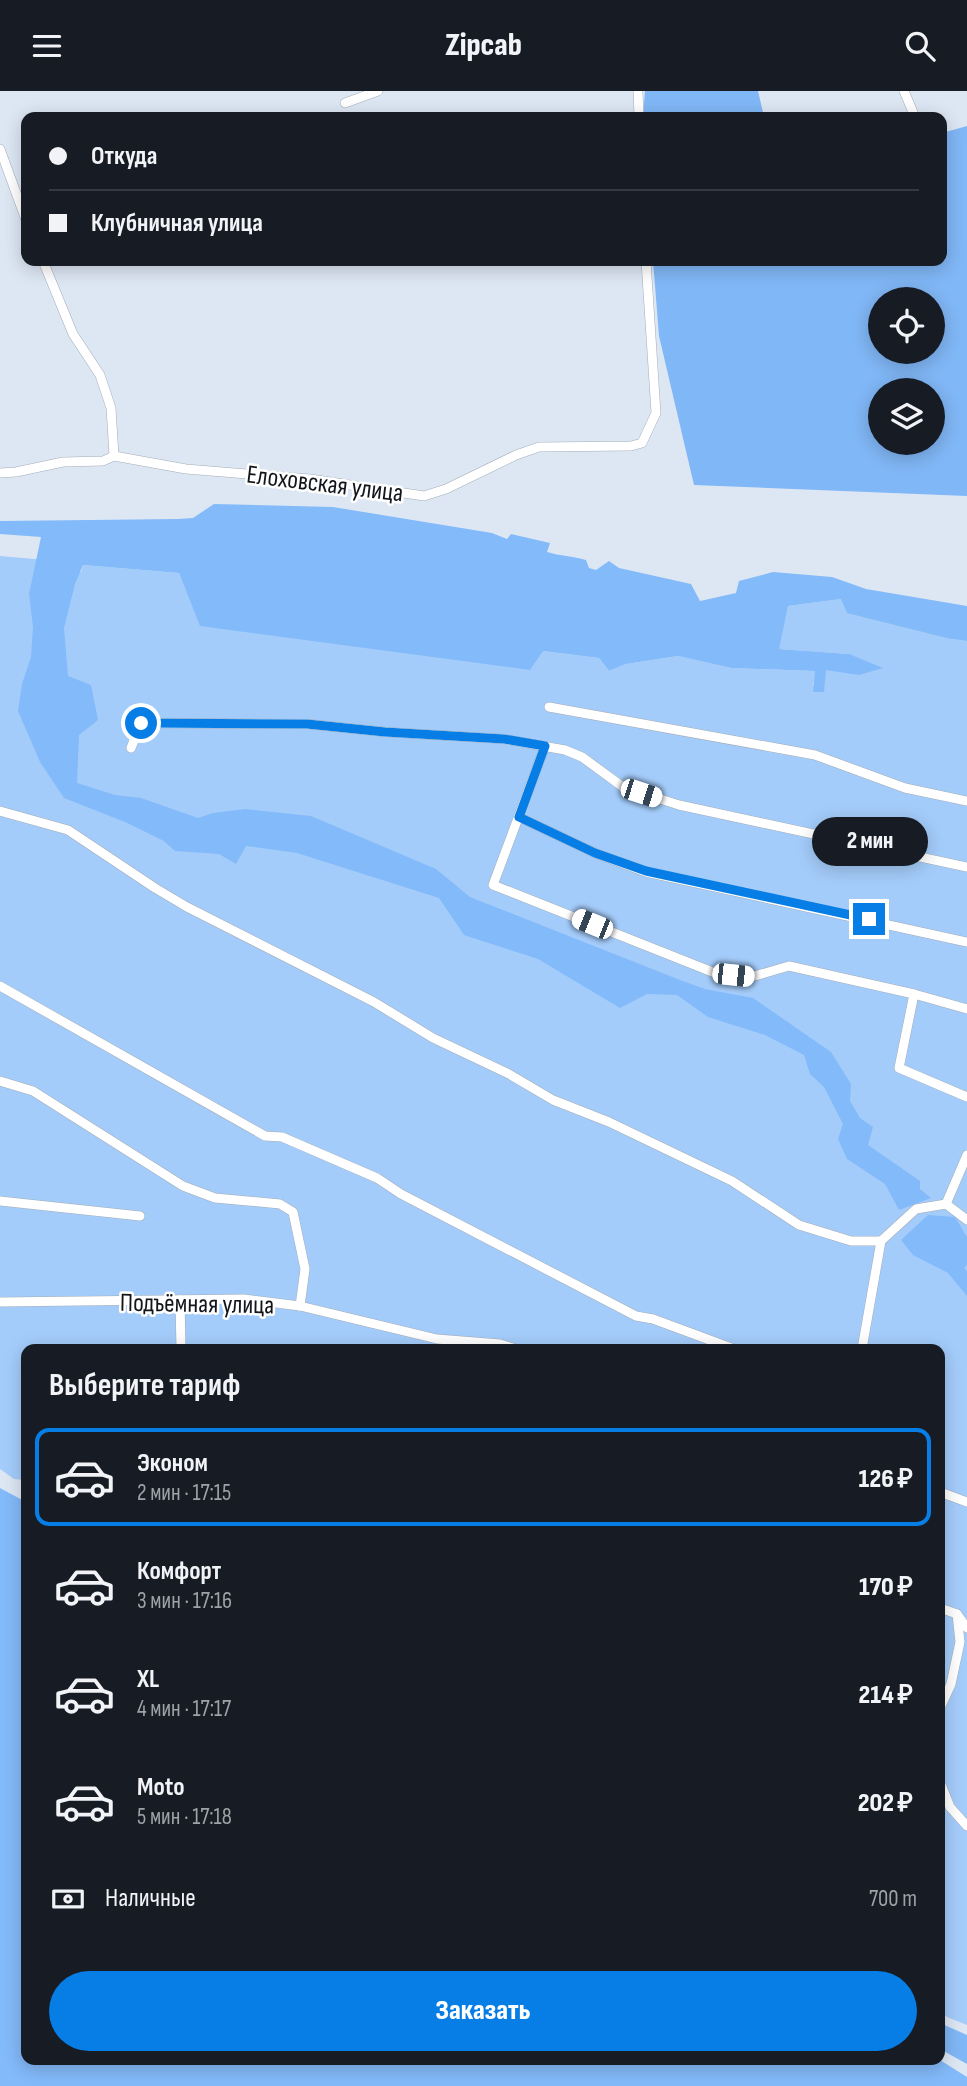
<!DOCTYPE html>
<html lang="ru">
<head>
<meta charset="utf-8">
<style>
	body { margin:0; font-family:"Sofia Sans Condensed",sans-serif; background:#20242c; color:#f1f3f6; height:100vh; display:flex; flex-direction:column; font-size:26px; white-space:nowrap }
	* { box-sizing:border-box; margin:0 }
	p { font-size:23px; color:#9ea1a6 }
	.icon { flex:none; width:38px; height:38px; fill:none; stroke:currentColor; stroke-width:2; stroke-linecap:round; stroke-linejoin:round }
	.map { position:relative; flex:1; overflow:hidden }
	.sheet { position:absolute; left:21px; top:1253px; width:924px; height:721px; display:flex; flex-direction:column; background:#171b24; border-radius:14px; box-shadow:0 4px 18px #0003 }
	.sheet>* { flex:none }
	.hud { position:absolute; left:21px; top:21px; width:926px; height:154px; border-radius:14px; box-shadow:0 4px 18px #0003; display:grid; align-content:center; height:154px; padding:0 28px; background:#171b24 }
	.buttons { position:absolute; left:868px; top:196px; display:grid; gap:14px }
	.buttons a { display:grid; place-items:center; width:77px; height:77px; border-radius:50%; background:#171b24; box-shadow:0 4px 18px #0003; font-size:35px }
	.end { position:absolute; width:32px; height:32px; margin:-16px; border:9px solid #077ee5; background:#fff; box-shadow:0 0 0 4px #fff }
	.from { border-radius:50% }
	.bubble { position:absolute; height:49px; border-radius:24px; background:#171b24; box-shadow:0 4px 18px #0003; font-size:23px; font-weight:800; line-height:49px; text-align:center }
	.car { position:absolute; width:21px; height:42px; margin:-21px -10px; border-radius:9px; box-shadow:0 0 5px 2px #0007; background:linear-gradient(#fff 24%,#345 0 40%,#fff 0 76%,#345 0 86%,#fff 0) }
	.hud b { display:flex; align-items:center; gap:24px; height:66px; font-size:26px }
	.hud b+b { border-top:2px solid #363941 }
	.hud i { width:18px; height:18px; background:#f1f3f6 }
	ul { padding:0; list-style:none }
	li { display:flex; align-items:center; gap:21px; height:98px; margin:0 14px 10px; padding:0 14px; border:4px solid transparent; border-radius:14px }
	li div { flex:1 }
	li b { display:block; font-size:26px }
	li em { font-style:normal; font-weight:800 }
	li.active { border-color:#077ee5 }
	li>.icon { width:63px; height:63px; stroke-width:1.5 }
	h2 { padding:0 28px; font-size:32px; line-height:84px }
	.pay { display:flex; align-items:center; gap:18px; height:77px; padding:0 28px; font-size:26px }
	.pay p { margin-inline-start:auto }
	.button { display:flex; gap:14px; margin-top:auto; padding:14px 28px }
	.button a { flex:1; height:80px; border-radius:42px; background:#077ee5; color:#fff; font-size:28px; font-weight:800; line-height:80px; text-align:center }
	header { display:flex; justify-content:space-between; align-items:center; height:91px; padding:0 28px; background:#171b24; font-size:32px; font-weight:800 }
	.map>svg:first-child { display:block }
	.green { fill:#a4ccfa }
	.forest { fill:#80b7f6; fill-rule:evenodd }
	.water { fill:#83bafa }
	.lines { fill:none; stroke-linecap:round; stroke-linejoin:round }
	.minor-casing { stroke:#a3adb8; stroke-width:10 }
	.minor { stroke:#fff; stroke-width:9 }
	.route { stroke:#077ee5; stroke-width:9 }
	.labels { text-anchor:middle; stroke-width:5; stroke-linejoin:round; paint-order:stroke }
	.street-label { font-size:26px; fill:#12151a; stroke:#fff }
</style>
</head>
<body>
<header><svg class="icon" aria-label="menu" viewBox="0 0 24 24"><path d="M4 6h16M4 12h16M4 18h16"/></svg>Zipcab<svg class="icon" aria-label="search" viewBox="0 0 24 24"><circle cx="10" cy="10" r="6"/><path d="M15 15l6 6"/></svg></header>
<div class="map">
<svg width="967" height="1995" viewBox="0 0 967 1995">
	<rect width="100%" height="100%" fill="#dde7f4"/>
	<!-- green -->
	<polygon class="green" points="0,465 46,469 81,481 83,474 179,482 195,521 218,530 543,560 599,567 609,580 626,573 678,565 731,577 816,580 813,595 826,579 849,563 778,558 788,515 841,508 951,548 967,550 967,1934 947,1926 940,1920 940,1258 26,1258 26,1389 14,1388 0,1378"/>
	<!-- forest -->
	<g class="forest">
		<polygon points="645,0 758,0 764,26 643,26"/>
		<path d="M967,35V405L694,394L659,245L653,170H942V42ZM933,208V261H880V208ZM880,299H933V352H880Z"/>
		<polygon points="940,1932 967,1944 967,1973 940,1958"/>
	</g>
	<!-- water -->
	<g class="water">
		<path d="M214,413L333,416L492,442L507,448L511,443L550,452L547,461C560,465 573,465 586,469L589,477L596,479L609,470L619,477L691,493L700,510L736,502L739,490L773,481L832,486L866,498L967,515V550L951,548L847,522L841,508L788,515L779,558L849,563L883,577L859,584L826,579L824,601H813L815,580L731,577L678,565L626,573L609,580L599,567L543,560L530,579L200,535L179,482L83,474L75,493L64,537L68,585L91,594L98,629L79,644L77,692L115,704L141,707L198,727L213,722L245,718L311,725L436,778L470,806L680,889L705,898L753,907L831,961L851,993L850,1010L860,1027L873,1036L868,1054L920,1090V1098L931,1107L899,1119L885,1093L847,1068L838,1048L843,1033L824,996L810,983L804,964L765,944L708,926L677,904L647,903L620,917L538,868L464,844L439,807L297,762L246,755L236,773L219,763L175,760L164,750L125,731L64,707L40,671L18,620L22,593L31,566L33,536L29,503L41,446L0,443V430L178,428L193,427Z"/>
		<polygon points="928,1124 955,1126 967,1146 967,1174 964,1177 967,1180 967,1205 948,1182 913,1164 901,1149"/>
		<polygon points="0,1397 26,1411 26,1969 940,1969 967,1986 967,1995 0,1995"/>
	</g>
	<g class="lines">
		<!-- minor casing -->
		<g class="minor-casing">
			<g id="minor">
				<polyline points="638,0 639,26"/>
				<polyline points="904,0 915,26"/>
				<polyline points="345,12 378,0"/>
				<polyline points="0,58 26,129"/>
				<polyline points="43,170 73,243 100,284 111,317 114,365"/>
				<polyline points="0,382 16,381 63,371 103,370 114,365 186,378 310,388 424,405 446,398 516,364 539,356 631,355 642,352 656,322 646,170"/>
				<polyline points="549,616 815,664 905,697 967,710"/>
				<polyline points="545,655 493,794 715,882 751,886 789,875 914,903 967,918"/>
				<polyline points="131,657 141,632 307,633 385,641 504,648 565,659 582,666 623,696 679,714 967,776"/>
				<polyline points="0,720 68,739 155,797 187,816 374,911 433,947 509,983 553,1009 609,1031 732,1090 799,1134 851,1150 881,1150"/>
				<polyline points="519,726 595,762 646,781 967,851"/>
				<polyline points="0,895 265,1045 282,1046 377,1087 401,1103 636,1225 653,1228 734,1258"/>
				<polyline points="914,903 899,977 967,1006"/>
				<polyline points="0,990 33,1000 183,1095 215,1107 280,1113 293,1121 305,1178 300,1215"/>
				<polyline points="0,1110 140,1125"/>
				<polyline points="946,1113 967,1064"/>
				<polyline points="180,1209 181,1258"/>
				<polyline points="0,1211 244,1208 300,1215 437,1248 500,1253 516,1258"/>
				<polyline points="862,1258 881,1150 916,1118 946,1113 967,1129"/>
				<polyline points="940,1401 967,1411"/>
				<polyline points="940,1517 957,1523 967,1537"/>
				<polyline points="940,1617 951,1593 960,1551 957,1523"/>
				<polyline points="940,1691 950,1716 967,1735"/>
			</g>
		</g>
		<!-- minor -->
		<use href="#minor" class="minor"/>
	</g>
	<g class="lines">
		<!-- route -->
		<polyline class="route" points="141,632 307,633 385,641 504,648 545,655 519,726 595,762 646,780 869,828"/>
	</g>
	<g class="labels">
		<!-- street labels -->
		<g class="street-label">
			<text transform="translate(325 392) rotate(7)" y="9">Елоховская улица</text>
			<text transform="translate(197 1212) rotate(1)" y="9">Подъёмная улица</text>
		</g>
	</g>
</svg>
<div class="buttons">
<a><svg class="icon" aria-label="locate" viewBox="0 0 24 24"><circle cx="12" cy="12" r="6"/><path d="M12 2v4M12 18v4M2 12h4M18 12h4"/></svg></a>
<a><svg class="icon" aria-label="layers" viewBox="0 0 24 24"><path d="M12 4l9 5-9 5-9-5zM3 14l9 5 9-5"/></svg></a>
</div>
<i class="end from" style="left:141px;top:632px"></i>
<i class="end" style="left:869px;top:828px"></i>
<div class="bubble" style="left:812px;top:726px;width:116px">2 мин</div>
<i class="car" style="left:641px;top:702px;rotate:108deg"></i>
<i class="car" style="left:592px;top:833px;rotate:292deg"></i>
<i class="car" style="left:733px;top:884px;rotate:96deg"></i>
<div class="hud">
<b><i class="from"></i>Откуда</b>
<b><i></i>Клубничная улица</b>
</div>
<section class="sheet">
<h2>Выберите тариф</h2>
<ul>
<li class="active"><svg class="icon" aria-label="car" viewBox="0 0 24 24"><path d="M5 17H2v-5l4-1 3-4h7l3 4 3 1v5h-3M9 17h6M6 11h13"/><circle cx="7" cy="17" r="2"/><circle cx="17" cy="17" r="2"/></svg><div><b>Эконом</b><p>2 мин · 17:15</p></div><em>126 ₽</em></li>
<li><svg class="icon" aria-label="car" viewBox="0 0 24 24"><path d="M5 17H2v-5l4-1 3-4h7l3 4 3 1v5h-3M9 17h6M6 11h13"/><circle cx="7" cy="17" r="2"/><circle cx="17" cy="17" r="2"/></svg><div><b>Комфорт</b><p>3 мин · 17:16</p></div><em>170 ₽</em></li>
<li><svg class="icon" aria-label="car" viewBox="0 0 24 24"><path d="M5 17H2v-5l4-1 3-4h7l3 4 3 1v5h-3M9 17h6M6 11h13"/><circle cx="7" cy="17" r="2"/><circle cx="17" cy="17" r="2"/></svg><div><b>XL</b><p>4 мин · 17:17</p></div><em>214 ₽</em></li>
<li><svg class="icon" aria-label="car" viewBox="0 0 24 24"><path d="M5 17H2v-5l4-1 3-4h7l3 4 3 1v5h-3M9 17h6M6 11h13"/><circle cx="7" cy="17" r="2"/><circle cx="17" cy="17" r="2"/></svg><div><b>Moto</b><p>5 мин · 17:18</p></div><em>202 ₽</em></li>
</ul>
<div class="pay"><svg class="icon" aria-label="cash" viewBox="0 0 24 24"><path d="M3 7h18v10H3z"/><circle cx="12" cy="12" r="2"/></svg>Наличные<p>700 m</p></div>
<div class="button"><a>Заказать</a></div>
</section>
</div>
</body>
</html>
